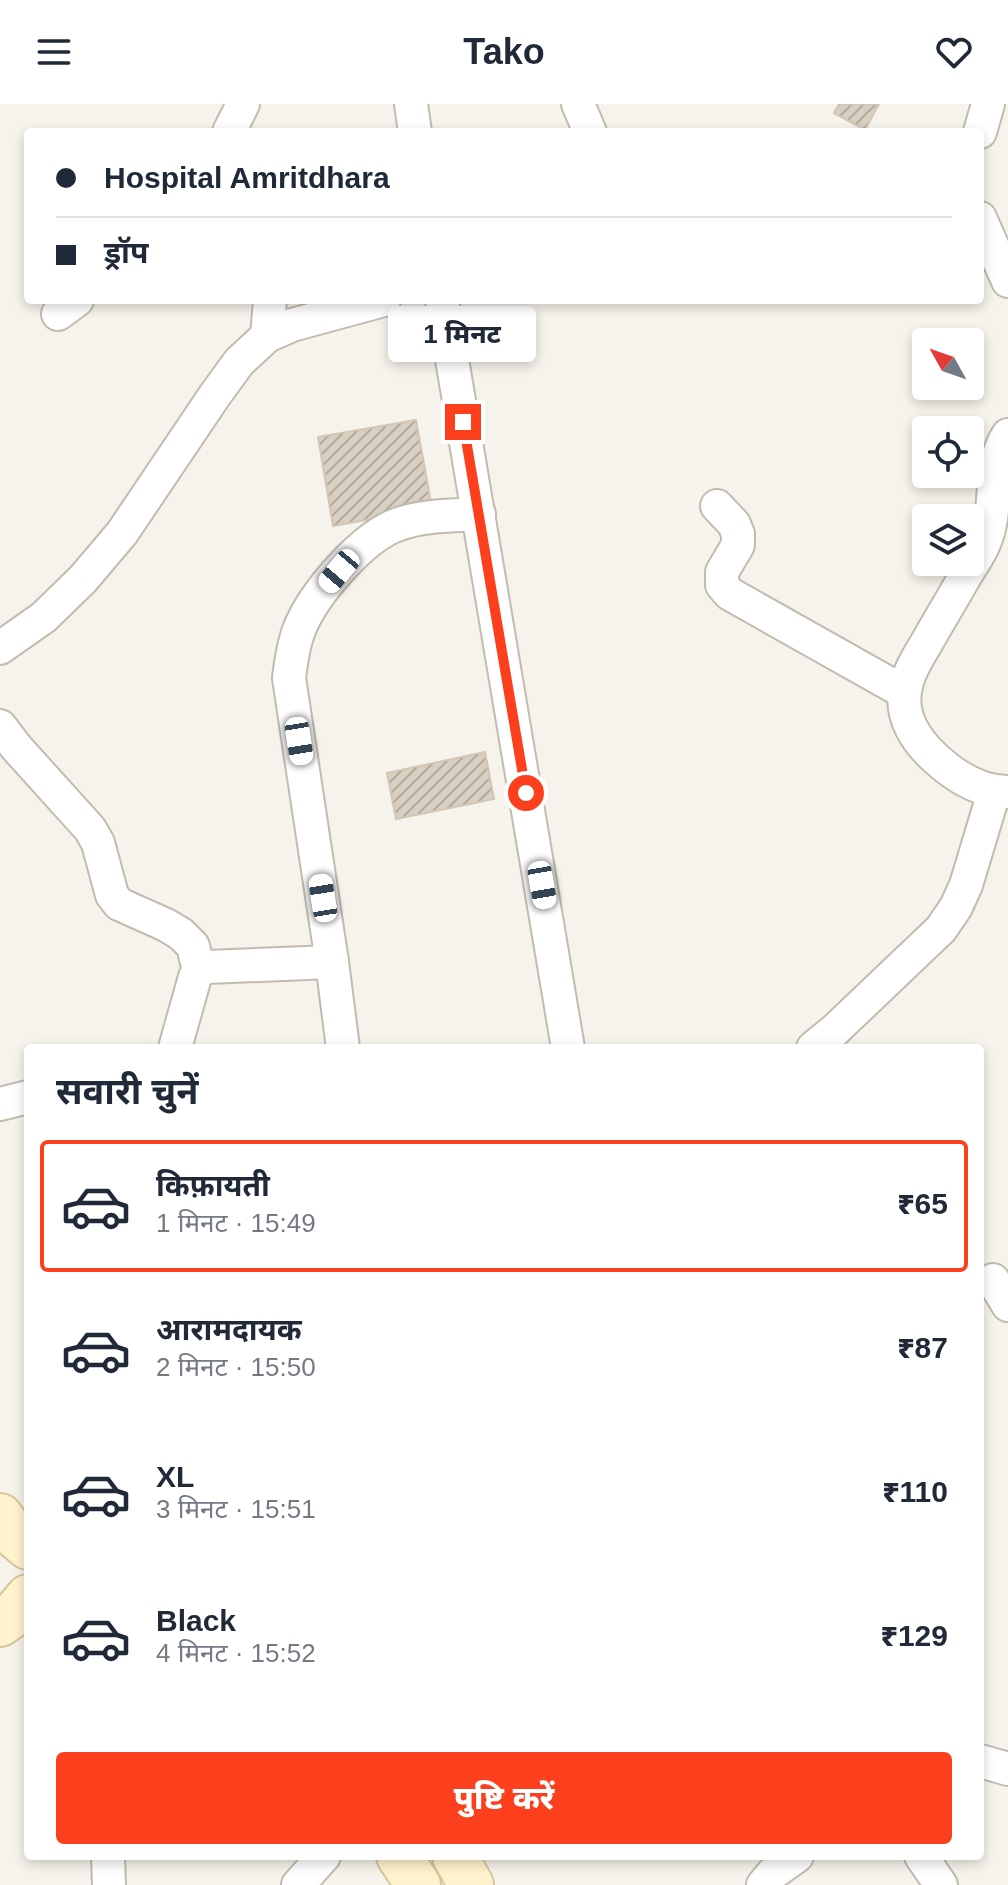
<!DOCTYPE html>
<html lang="hi">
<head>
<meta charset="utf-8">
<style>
	body { margin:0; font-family:Helvetica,"Noto Sans Devanagari",sans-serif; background:#f2f2f3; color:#1f2937; height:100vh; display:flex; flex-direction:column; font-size:30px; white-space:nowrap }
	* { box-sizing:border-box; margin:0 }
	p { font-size:26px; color:#747a83 }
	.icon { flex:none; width:44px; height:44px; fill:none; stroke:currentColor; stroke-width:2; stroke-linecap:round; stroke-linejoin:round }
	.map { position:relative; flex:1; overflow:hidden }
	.side { position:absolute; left:24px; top:940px; width:960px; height:816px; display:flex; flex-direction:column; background:#fff; border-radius:8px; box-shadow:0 4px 12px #0003 }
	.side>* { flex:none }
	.top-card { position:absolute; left:24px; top:24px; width:960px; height:176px; border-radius:8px; box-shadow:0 4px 12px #0003; display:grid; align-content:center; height:176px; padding:0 32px; background:#fff }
	.needle { width:52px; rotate:310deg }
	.tools { position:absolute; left:912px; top:224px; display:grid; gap:16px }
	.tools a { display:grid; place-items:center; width:72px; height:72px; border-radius:8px; background:#fff; box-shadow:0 4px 12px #0003; font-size:40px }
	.end { position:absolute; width:36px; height:36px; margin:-18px; border:10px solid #fc3f1d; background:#fff; box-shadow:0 0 0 4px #fff }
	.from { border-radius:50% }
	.bubble { position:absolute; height:56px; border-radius:8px; background:#fff; box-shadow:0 4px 12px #0003; font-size:26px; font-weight:800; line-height:56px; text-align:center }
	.car { position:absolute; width:24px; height:48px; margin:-24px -12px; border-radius:10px; box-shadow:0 0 6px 2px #0007; background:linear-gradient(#fff 24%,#345 0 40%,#fff 0 76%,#345 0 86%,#fff 0) }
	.top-card b { display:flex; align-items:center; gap:28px; height:76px; font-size:30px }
	.top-card b+b { border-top:2px solid #e0e1e3 }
	.top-card i { width:20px; height:20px; background:#1f2937 }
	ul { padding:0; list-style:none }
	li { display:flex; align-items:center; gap:24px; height:132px; margin:0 16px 12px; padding:0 16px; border:4px solid transparent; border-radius:8px }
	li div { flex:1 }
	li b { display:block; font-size:30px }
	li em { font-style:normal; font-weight:800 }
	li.current { border-color:#fc3f1d }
	li>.icon { width:72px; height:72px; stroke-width:1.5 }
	h2 { padding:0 32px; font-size:36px; line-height:96px }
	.button { display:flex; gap:16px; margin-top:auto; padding:16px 32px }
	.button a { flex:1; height:92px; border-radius:8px; background:#fc3f1d; color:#fff; font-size:32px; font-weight:800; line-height:92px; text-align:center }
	header { display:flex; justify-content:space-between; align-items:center; height:104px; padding:0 32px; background:#fff; font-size:36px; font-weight:800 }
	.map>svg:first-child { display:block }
	.building { fill:url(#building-hatch); stroke:#d3c7b4; stroke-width:2 }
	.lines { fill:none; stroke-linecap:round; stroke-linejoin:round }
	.street-casing { stroke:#c2bbae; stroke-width:36 }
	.secondary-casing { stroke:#d6c79b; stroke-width:48 }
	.street { stroke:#fff; stroke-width:32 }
	.secondary { stroke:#fff3cd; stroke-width:44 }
	.route { stroke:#fc3f1d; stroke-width:10 }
</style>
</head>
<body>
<header><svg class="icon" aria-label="menu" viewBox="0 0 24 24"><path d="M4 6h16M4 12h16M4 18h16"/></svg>Tako<svg class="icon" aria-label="heart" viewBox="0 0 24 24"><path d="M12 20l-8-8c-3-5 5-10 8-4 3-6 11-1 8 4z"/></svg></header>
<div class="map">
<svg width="1008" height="1781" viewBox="0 0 1008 1781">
	<defs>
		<pattern id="building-hatch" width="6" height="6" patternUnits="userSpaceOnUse" patternTransform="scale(2)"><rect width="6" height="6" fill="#d8cfc1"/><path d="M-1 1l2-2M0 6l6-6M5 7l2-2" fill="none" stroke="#b1aa9e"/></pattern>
	</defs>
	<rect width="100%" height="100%" fill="#f6f3ec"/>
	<!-- building -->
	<g class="building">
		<polygon points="839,0 879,0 865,26 834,9"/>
		<polygon points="416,316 432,404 333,422 318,333"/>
		<polygon points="485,648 494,695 396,715 387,669"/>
	</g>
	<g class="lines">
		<!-- street casing -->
		<g class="street-casing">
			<g id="street">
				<polyline points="411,0 415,28"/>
				<polyline points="578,0 590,28"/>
				<polyline points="229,28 243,0"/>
				<polyline points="980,28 988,0"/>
				<polyline points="980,114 1008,177"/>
				<polyline points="442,196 568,944"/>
				<polyline points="58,210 77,196"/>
				<polyline points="267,232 270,196"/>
				<path d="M1008,331C987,363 999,403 985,437C981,448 973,459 967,469C954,492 940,515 927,538C918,553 907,570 905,588C901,613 916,636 933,652C954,672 979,688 1008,688"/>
				<polyline points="717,402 734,420 738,430 738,441 722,468 722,481 730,490 904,588"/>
				<polyline points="0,544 44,513 83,475 122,429 215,291 239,258 267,232 292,221 384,196"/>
				<polyline points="0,622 16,643 90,725 98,739 112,791 119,800 166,821 181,830 193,842 199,867"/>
				<polyline points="175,944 195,873 199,867 207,863 332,858"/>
				<path d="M343,944L332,858L289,574C291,557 293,542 299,526C313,490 363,432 399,420C424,411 453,412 479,410"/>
				<polyline points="813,944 835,926 941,825 956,803 966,781 994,688"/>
				<polyline points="0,1000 28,993"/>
				<polyline points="993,1176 1008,1201"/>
				<polyline points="980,1657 1008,1665"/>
				<polyline points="108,1752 109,1781"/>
				<polyline points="921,1752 941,1781"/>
				<polyline points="298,1781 324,1752"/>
				<polyline points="763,1781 773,1769 797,1752"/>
			</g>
		</g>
		<!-- secondary casing -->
		<g class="secondary-casing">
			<g id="secondary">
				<polyline points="0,1412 15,1432 28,1443"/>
				<polyline points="0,1520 13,1511 28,1493"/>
				<polyline points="399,1752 418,1781"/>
				<polyline points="455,1752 471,1781"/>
			</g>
		</g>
		<!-- street -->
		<use href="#street" class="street"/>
		<!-- secondary -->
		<use href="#secondary" class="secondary"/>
	</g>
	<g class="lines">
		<!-- route -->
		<polyline class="route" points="463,318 526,689"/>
	</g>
</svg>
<div class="tools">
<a><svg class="needle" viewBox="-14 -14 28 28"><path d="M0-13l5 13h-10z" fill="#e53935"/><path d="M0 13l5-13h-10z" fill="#747a83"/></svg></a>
<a><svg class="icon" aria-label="locate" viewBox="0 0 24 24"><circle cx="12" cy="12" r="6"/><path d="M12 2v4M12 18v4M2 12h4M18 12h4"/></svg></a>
<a><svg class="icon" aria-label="layers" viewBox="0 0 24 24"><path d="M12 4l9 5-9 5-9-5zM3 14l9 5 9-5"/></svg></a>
</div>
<i class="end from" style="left:526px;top:689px"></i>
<i class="end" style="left:463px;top:318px"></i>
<div class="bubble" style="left:388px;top:202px;width:148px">1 मिनट</div>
<i class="car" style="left:339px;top:467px;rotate:220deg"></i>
<i class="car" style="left:299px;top:637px;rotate:171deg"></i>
<i class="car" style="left:542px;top:781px;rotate:170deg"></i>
<i class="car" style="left:323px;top:794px;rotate:351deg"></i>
<div class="top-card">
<b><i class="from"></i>Hospital Amritdhara</b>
<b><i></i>ड्रॉप</b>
</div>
<section class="side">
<h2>सवारी चुनें</h2>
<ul>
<li class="current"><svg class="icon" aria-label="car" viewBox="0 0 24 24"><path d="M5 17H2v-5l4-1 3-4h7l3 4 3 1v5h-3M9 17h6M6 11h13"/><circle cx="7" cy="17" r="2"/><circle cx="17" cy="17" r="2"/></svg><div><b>किफ़ायती</b><p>1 मिनट · 15:49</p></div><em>₹65</em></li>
<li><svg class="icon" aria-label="car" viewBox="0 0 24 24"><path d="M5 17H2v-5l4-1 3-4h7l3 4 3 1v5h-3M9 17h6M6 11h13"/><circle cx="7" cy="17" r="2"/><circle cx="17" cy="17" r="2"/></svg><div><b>आरामदायक</b><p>2 मिनट · 15:50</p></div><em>₹87</em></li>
<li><svg class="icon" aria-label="car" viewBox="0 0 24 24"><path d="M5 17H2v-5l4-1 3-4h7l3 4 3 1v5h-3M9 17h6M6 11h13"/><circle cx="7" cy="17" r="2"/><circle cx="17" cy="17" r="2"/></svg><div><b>XL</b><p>3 मिनट · 15:51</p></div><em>₹110</em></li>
<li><svg class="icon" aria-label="car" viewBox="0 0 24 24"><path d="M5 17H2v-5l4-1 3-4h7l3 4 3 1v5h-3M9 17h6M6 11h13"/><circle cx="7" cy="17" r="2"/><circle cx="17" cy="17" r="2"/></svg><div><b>Black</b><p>4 मिनट · 15:52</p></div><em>₹129</em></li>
</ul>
<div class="button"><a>पुष्टि करें</a></div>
</section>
</div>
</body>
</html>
